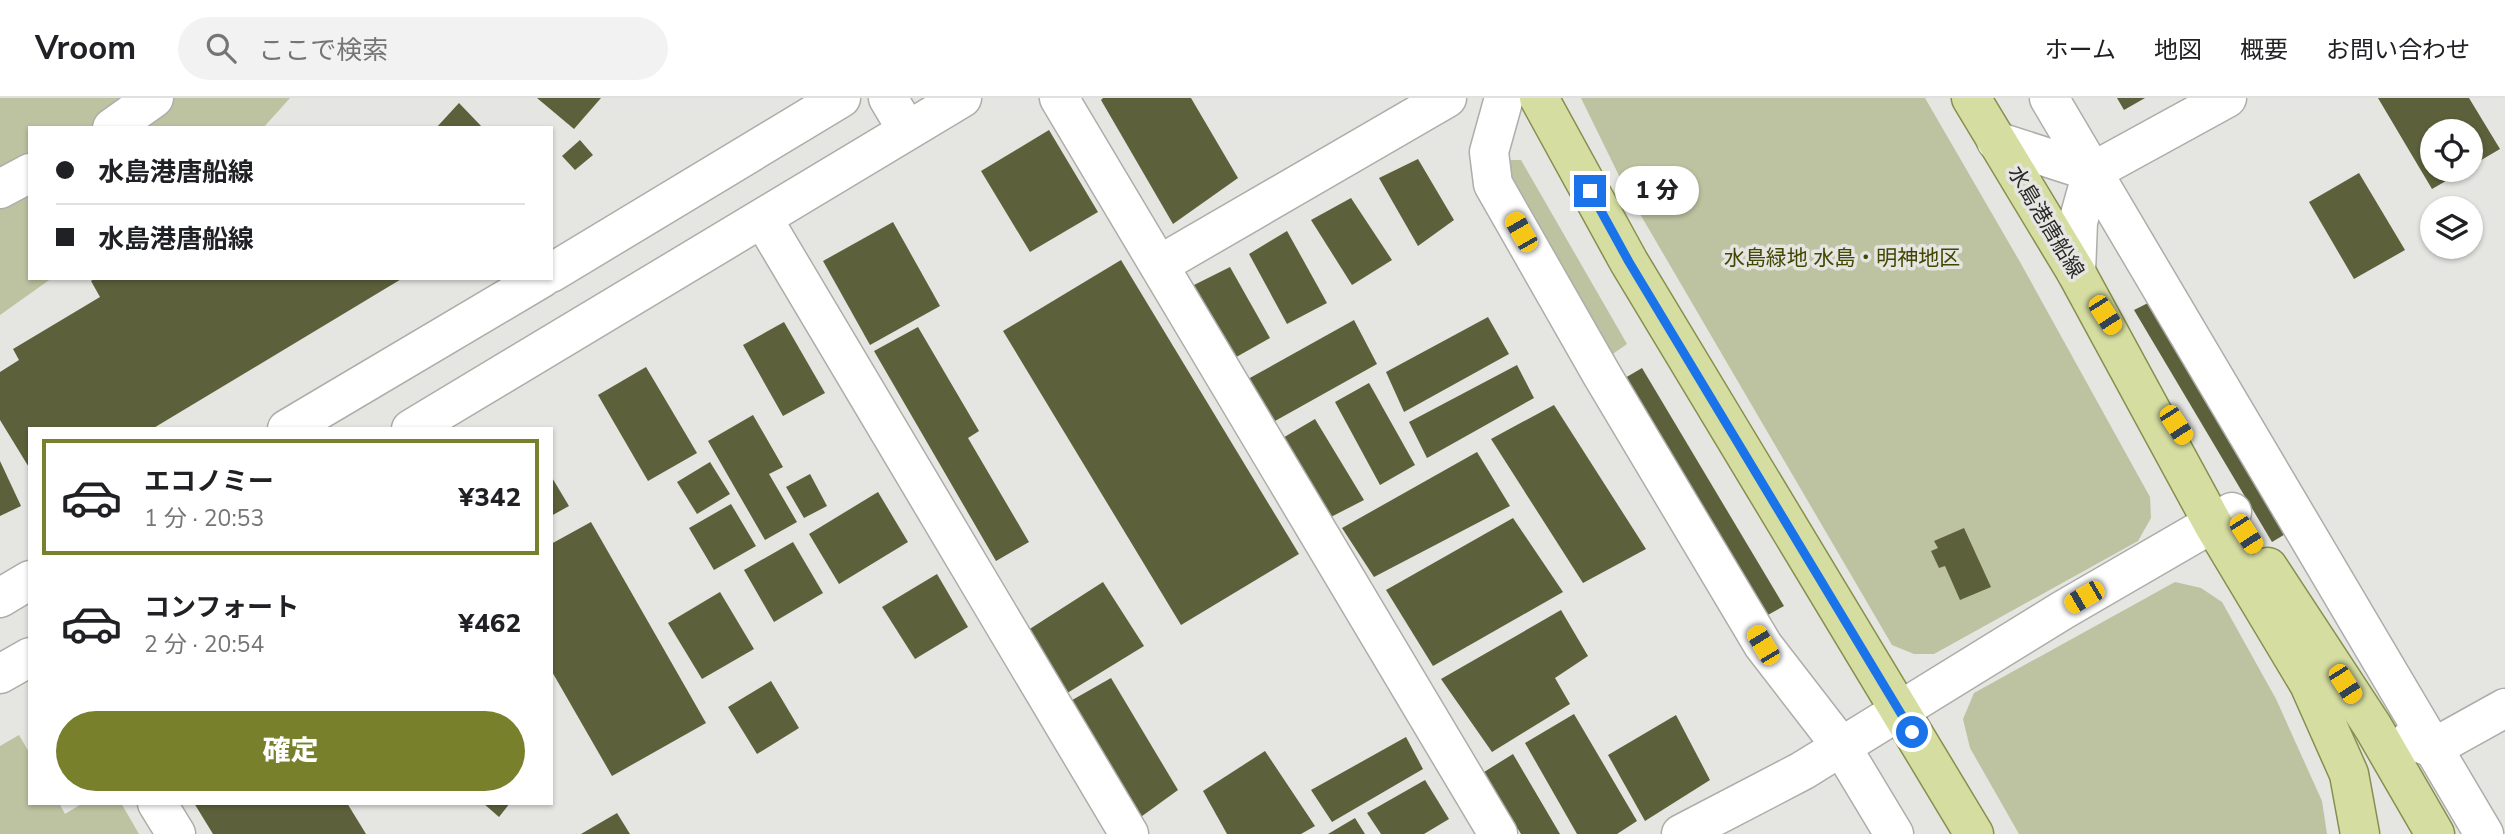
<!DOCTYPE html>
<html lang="ja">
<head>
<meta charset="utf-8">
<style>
	body { margin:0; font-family:"Nunito Sans","Noto Sans JP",sans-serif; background:#f2f2f2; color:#202124; height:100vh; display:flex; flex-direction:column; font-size:26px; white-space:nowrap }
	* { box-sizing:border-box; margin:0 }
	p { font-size:23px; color:#757577 }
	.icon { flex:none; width:38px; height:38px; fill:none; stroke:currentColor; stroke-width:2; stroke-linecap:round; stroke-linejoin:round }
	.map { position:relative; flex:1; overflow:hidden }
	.drawer { position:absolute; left:28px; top:329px; width:525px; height:378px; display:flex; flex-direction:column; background:#fff; border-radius:0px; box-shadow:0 2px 5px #0004 }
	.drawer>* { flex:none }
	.banner { position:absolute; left:28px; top:28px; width:525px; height:154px; border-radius:0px; box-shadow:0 2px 5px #0004; display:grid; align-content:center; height:154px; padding:0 28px; background:#fff }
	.tools { position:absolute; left:2420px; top:21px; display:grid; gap:14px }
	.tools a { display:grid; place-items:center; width:63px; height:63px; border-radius:50%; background:#fff; box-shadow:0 2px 5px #0004; font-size:35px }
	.end { position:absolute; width:32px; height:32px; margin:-16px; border:9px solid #1a73e8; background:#fff; box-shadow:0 0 0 4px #fff }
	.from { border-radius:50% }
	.bubble { position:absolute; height:49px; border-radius:24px; background:#fff; box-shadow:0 2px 5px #0004; font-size:23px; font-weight:800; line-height:49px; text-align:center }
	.car { position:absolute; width:21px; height:42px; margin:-21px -10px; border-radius:9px; box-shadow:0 0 5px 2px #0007; background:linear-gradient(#f5c518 24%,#345 0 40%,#f5c518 0 76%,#345 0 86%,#f5c518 0) }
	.banner b { display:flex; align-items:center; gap:24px; height:66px; font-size:26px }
	.banner b+b { border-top:2px solid #e0e0e0 }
	.banner i { width:18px; height:18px; background:#202124 }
	ul { padding:12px 0 0; list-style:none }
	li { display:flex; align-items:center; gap:21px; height:116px; margin:0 14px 10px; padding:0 14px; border:4px solid transparent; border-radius:0px }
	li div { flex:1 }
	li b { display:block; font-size:26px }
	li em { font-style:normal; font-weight:800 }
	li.active { border-color:#78802c }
	li>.icon { width:63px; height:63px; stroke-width:1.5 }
	.cta { display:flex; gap:14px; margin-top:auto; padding:14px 28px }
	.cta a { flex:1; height:80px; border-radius:42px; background:#78802c; color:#fff; font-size:28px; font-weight:800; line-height:80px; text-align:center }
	header { display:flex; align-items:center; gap:42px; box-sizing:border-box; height:98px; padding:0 35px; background:#fff; border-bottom:2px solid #e0e0e0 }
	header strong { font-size:33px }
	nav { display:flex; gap:38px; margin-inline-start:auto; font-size:24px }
	.search { width:490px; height:63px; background:#f2f2f2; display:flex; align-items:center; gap:18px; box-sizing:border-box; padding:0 24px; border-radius:38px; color:#757577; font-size:26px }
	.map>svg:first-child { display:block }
	.green { fill:#bdc2a0 }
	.building { fill:#5c613b }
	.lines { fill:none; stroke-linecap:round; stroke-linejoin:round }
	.minor-casing { stroke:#adaeaa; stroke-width:41 }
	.major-casing { stroke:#878f4e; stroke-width:41 }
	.minor { stroke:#fff; stroke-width:38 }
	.major { stroke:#d6dda1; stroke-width:38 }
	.route { stroke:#1a73e8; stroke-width:9 }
	.labels { text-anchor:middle; stroke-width:7; stroke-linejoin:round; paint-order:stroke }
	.street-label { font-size:21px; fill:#282927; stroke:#e5e5e1 }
	.park-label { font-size:21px; fill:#414600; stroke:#e5e5e1 }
</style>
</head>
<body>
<header>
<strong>Vroom</strong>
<div class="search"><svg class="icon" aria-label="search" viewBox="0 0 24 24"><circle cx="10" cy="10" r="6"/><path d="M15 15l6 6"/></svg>ここで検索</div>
<nav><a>ホーム</a><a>地図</a><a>概要</a><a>お問い合わせ</a></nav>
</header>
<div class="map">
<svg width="2505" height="736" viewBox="0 0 2505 736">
	<rect width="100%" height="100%" fill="#e5e5e1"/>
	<!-- green -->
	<g class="green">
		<polygon points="0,0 290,0 263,30 30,30 30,180 52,180 0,217"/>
		<polygon points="1581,0 1925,0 2020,164 2150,399 2151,420 2138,443 1934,556 1914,556 1892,547 1626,92"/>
		<polygon points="1511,62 1521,62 1627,246 1610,258 1505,72"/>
		<polygon points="2175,484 2201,490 2222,504 2276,601 2322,703 2327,736 2019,736 1970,650 1963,621 1974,595"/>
		<polygon points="19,637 30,656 30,705 59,705 65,716 83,705 121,705 139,736 0,736 0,648"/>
	</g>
	<!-- building -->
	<g class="building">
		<polygon points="537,0 601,0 574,31"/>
		<polygon points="1103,0 1191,0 1238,80 1173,126 1101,2"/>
		<polygon points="2117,0 2145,0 2124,12"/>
		<polygon points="2378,0 2469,0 2500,51 2471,68 2471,33 2432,33 2432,72 2465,72 2432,91"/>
		<polygon points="459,5 483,30 436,30"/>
		<polygon points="1049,32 1098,114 1030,154 981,73"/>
		<polygon points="580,42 593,57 575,72 562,58"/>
		<polygon points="1418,61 1454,122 1418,148 1379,80"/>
		<polygon points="2359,75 2405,152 2354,181 2309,104"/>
		<polygon points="1351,100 1392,162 1352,187 1311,122"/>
		<polygon points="893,124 940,208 870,247 823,163"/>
		<polygon points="1287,133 1327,205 1287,226 1249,156"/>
		<polygon points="1121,162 1299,456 1181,527 1003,233"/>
		<polygon points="1230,169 1270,240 1231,262 1192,188"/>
		<polygon points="95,180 403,180 152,331 30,331 30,371 0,322 0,274 19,262 13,251 100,199 91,183"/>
		<polygon points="2150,204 2287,435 2272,444 2134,212"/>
		<polygon points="1488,219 1509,256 1404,314 1386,274"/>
		<polygon points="1354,222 1377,266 1275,323 1248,281"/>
		<polygon points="784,224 825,295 783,318 743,247"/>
		<polygon points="918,229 979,333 968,340 1029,444 996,463 874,253"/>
		<polygon points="1517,267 1534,300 1427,360 1409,324"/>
		<polygon points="646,269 697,355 648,383 598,297"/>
		<polygon points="1642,270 1784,508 1766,518 1625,280"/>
		<polygon points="1369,285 1415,367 1380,387 1335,304"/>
		<polygon points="1554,307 1646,451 1583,485 1491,341"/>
		<polygon points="753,317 783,369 769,376 797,424 765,442 708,343"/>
		<polygon points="1315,321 1364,402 1327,421 1281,341"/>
		<polygon points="1477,354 1510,408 1374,479 1342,430"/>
		<polygon points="0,363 21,408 0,418"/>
		<polygon points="710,364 730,396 697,416 677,384"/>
		<polygon points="810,376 827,408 804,420 786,389"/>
		<polygon points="551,378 569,408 551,418"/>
		<polygon points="878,394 908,444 839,486 809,436"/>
		<polygon points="731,406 756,448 714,472 689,430"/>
		<polygon points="1513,420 1563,494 1433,568 1386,492"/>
		<polygon points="591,424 706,625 612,678 551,572 551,446"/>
		<polygon points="1964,430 1991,489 1960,502 1945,468 1939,470 1931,453 1938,450 1934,443"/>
		<polygon points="793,444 823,495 774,524 744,472"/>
		<polygon points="937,476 968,529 915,561 882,509"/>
		<polygon points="1103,484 1144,548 1064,597 1025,534"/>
		<polygon points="720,494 754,551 702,581 668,525"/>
		<polygon points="1561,512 1588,558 1555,580 1570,606 1492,654 1441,581"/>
		<polygon points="1111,580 1178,692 1138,721 1067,605"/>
		<polygon points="771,583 799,630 757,656 728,609"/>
		<polygon points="1574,616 1637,723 1617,736 1577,736 1525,645"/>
		<polygon points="1676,617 1710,682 1645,723 1608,657"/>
		<polygon points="1406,639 1423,671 1332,724 1311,692"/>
		<polygon points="1265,653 1315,728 1301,736 1227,736 1203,693"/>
		<polygon points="1513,656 1560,736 1521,736 1518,731 1510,736 1476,679"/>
		<polygon points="1425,682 1449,721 1424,736 1381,736 1367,715"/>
		<polygon points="194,705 347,705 366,736 213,736"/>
		<polygon points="483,705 510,705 499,719"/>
		<polygon points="617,715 630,736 581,736"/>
		<polygon points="1355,720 1365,736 1328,736"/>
	</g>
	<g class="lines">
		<!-- minor casing -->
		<g class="minor-casing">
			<g id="minor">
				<polyline points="888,0 907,32"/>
				<polyline points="1059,0 1498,736"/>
				<polyline points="1504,0 1489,54 1493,86 1602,277 1763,547 1841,648 1894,736"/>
				<polyline points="2049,0 2484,736"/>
				<polyline points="112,30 154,0"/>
				<polyline points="1996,43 2092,74"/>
				<polyline points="0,91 30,75"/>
				<polyline points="763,121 1129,736"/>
				<polyline points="1159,167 1447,0"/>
				<polyline points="2076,174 2078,124 2092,74 2227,0"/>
				<polyline points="551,175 841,0"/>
				<polyline points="287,331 542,180"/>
				<polyline points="411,331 962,0"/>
				<polyline points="0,500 30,482"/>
				<polyline points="0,576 30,559"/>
				<polyline points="2410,642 2433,650 2505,610"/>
				<polyline points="157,705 176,736"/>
				<polyline points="1681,736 1802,673 2063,512 2232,414"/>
			</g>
		</g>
		<!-- major casing -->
		<g class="major-casing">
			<g id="major">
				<polyline points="1539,0 1629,164 1974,736"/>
				<polyline points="1971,0 2076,174 2213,426 2309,586 2349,676 2360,736"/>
				<polyline points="2268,469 2373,629 2435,736"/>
			</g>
		</g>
		<!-- minor -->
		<use href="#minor" class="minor"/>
		<!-- major -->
		<use href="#major" class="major"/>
	</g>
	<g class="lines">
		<!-- route -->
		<polyline class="route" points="1590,93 1629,164 1912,634"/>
	</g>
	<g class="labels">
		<!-- street labels -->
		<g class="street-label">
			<text transform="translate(2046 124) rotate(59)" y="7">水島港唐船線</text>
		</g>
		<!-- park labels -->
		<g class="park-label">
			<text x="1842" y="167">水島緑地 水島・明神地区</text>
		</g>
	</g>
</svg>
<div class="tools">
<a><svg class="icon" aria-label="locate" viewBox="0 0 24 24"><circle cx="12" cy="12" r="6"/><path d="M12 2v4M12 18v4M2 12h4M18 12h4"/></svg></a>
<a><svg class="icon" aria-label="layers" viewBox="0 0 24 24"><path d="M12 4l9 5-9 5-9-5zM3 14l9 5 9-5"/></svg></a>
</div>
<i class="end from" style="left:1912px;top:634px"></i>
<i class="end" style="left:1590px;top:93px"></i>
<div class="bubble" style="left:1615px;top:68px;width:84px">1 分</div>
<i class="car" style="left:1521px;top:134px;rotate:330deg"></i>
<i class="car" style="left:2105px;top:217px;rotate:147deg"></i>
<i class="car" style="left:2176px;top:327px;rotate:147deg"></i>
<i class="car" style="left:2246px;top:436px;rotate:147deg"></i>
<i class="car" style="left:2084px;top:499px;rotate:240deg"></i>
<i class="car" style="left:1763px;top:547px;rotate:329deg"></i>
<i class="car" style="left:2345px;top:586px;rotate:147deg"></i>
<div class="banner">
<b><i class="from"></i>水島港唐船線</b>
<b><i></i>水島港唐船線</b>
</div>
<section class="drawer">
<ul>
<li class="active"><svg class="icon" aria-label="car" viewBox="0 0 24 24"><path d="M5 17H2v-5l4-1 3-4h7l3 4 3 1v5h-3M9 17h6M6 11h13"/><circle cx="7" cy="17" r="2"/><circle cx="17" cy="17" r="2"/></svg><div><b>エコノミー</b><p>1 分 · 20:53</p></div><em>¥342</em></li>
<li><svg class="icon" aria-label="car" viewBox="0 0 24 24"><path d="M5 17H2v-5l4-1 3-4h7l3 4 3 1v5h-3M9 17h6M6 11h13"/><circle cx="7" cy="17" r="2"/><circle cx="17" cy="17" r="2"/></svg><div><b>コンフォート</b><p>2 分 · 20:54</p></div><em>¥462</em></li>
</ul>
<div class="cta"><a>確定</a></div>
</section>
</div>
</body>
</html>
